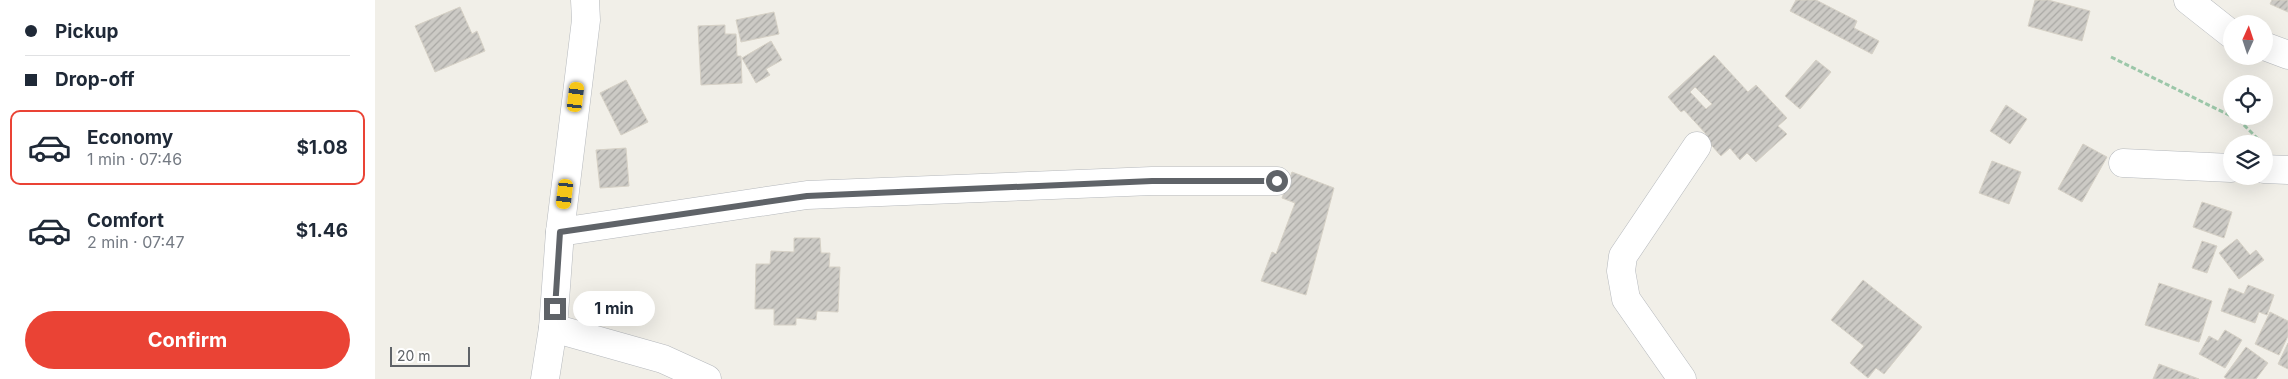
<!DOCTYPE html>
<html lang="en">
<head>
<meta charset="utf-8">
<style>
	body { margin:0; font-family:Inter,sans-serif; background:#f6f6f7; color:#1f2937; height:100vh; display:flex; flex-direction:column; font-size:19px; white-space:nowrap }
	* { box-sizing:border-box; margin:0 }
	p { font-size:16px; color:#747a83 }
	.icon { flex:none; width:28px; height:28px; fill:none; stroke:currentColor; stroke-width:2; stroke-linecap:round; stroke-linejoin:round }
	.map { position:relative; flex:1; overflow:hidden }
	.sheet { display:flex; flex-direction:column; background:#fff; width:375px }
	.sheet>* { flex:none }
	.top-card { display:grid; align-content:center; height:110px; padding:0 25px; background:#fff }
	.needle { width:32px; rotate:3deg }
	.tools { position:absolute; left:1848px; top:15px; display:grid; gap:10px }
	.tools a { display:grid; place-items:center; width:50px; height:50px; border-radius:50%; background:#fff; box-shadow:0 5px 20px #0002; font-size:25px }
	.scale { position:absolute; left:15px; bottom:12px; width:80px; box-sizing:border-box; padding-left:5px; border:2px solid #5f6368; border-top:0; font-size:14px; line-height:18px; white-space:nowrap; color:#5f6368; -webkit-text-stroke:4px #fff; paint-order:stroke }
	.end { position:absolute; width:22px; height:22px; margin:-11px; border:6px solid #5f6368; background:#fff; box-shadow:0 0 0 2px #fff }
	.from { border-radius:50% }
	.bubble { position:absolute; height:35px; border-radius:18px; background:#fff; box-shadow:0 5px 20px #0002; font-size:16px; font-weight:700; line-height:35px; text-align:center }
	.car { position:absolute; width:15px; height:30px; margin:-15px -8px; border-radius:6px; box-shadow:0 0 4px 1px #0007; background:linear-gradient(#f5c518 24%,#345 0 40%,#f5c518 0 76%,#345 0 86%,#f5c518 0) }
	.top-card b { display:flex; align-items:center; gap:18px; height:48px; font-size:19px }
	.top-card b+b { border-top:1px solid #e0e1e3 }
	.top-card i { width:12px; height:12px; background:#1f2937 }
	ul { padding:0; list-style:none }
	li { display:flex; align-items:center; gap:15px; height:75px; margin:0 10px 8px; padding:0 15px; border:2px solid transparent; border-radius:10px }
	li div { flex:1 }
	li b { display:block; font-size:19px }
	li em { font-style:normal; font-weight:700 }
	li.active { border-color:#ea4335 }
	li>.icon { width:45px; height:45px; stroke-width:1.5 }
	.primary-button { display:flex; gap:10px; margin-top:auto; padding:10px 25px }
	.primary-button a { flex:1; height:58px; border-radius:30px; background:#ea4335; color:#fff; font-size:20px; font-weight:700; line-height:58px; text-align:center }
	main { display:flex; flex:1; min-height:0 }
	.map>svg:first-child { display:block }
	.building { fill:url(#building-hatch); stroke:#d6d1c6; fill-rule:evenodd }
	.lines { fill:none; stroke-linecap:round; stroke-linejoin:round }
	.street-casing { stroke:#b5b8bc; stroke-width:29 }
	.path { stroke:#9cc7a9; stroke-width:3; stroke-dasharray:5 2.5; stroke-linecap:butt }
	.street { stroke:#fff; stroke-width:28 }
	.route { stroke:#5f6368; stroke-width:6 }
</style>
</head>
<body>
<main>
<section class="sheet">
<div class="top-card">
<b><i class="from"></i>Pickup</b>
<b><i></i>Drop-off</b>
</div>
<ul>
<li class="active"><svg class="icon" aria-label="car" viewBox="0 0 24 24"><path d="M5 17H2v-5l4-1 3-4h7l3 4 3 1v5h-3M9 17h6M6 11h13"/><circle cx="7" cy="17" r="2"/><circle cx="17" cy="17" r="2"/></svg><div><b>Economy</b><p>1 min · 07:46</p></div><em>$1.08</em></li>
<li><svg class="icon" aria-label="car" viewBox="0 0 24 24"><path d="M5 17H2v-5l4-1 3-4h7l3 4 3 1v5h-3M9 17h6M6 11h13"/><circle cx="7" cy="17" r="2"/><circle cx="17" cy="17" r="2"/></svg><div><b>Comfort</b><p>2 min · 07:47</p></div><em>$1.46</em></li>
</ul>
<div class="primary-button"><a>Confirm</a></div>
</section>
<div class="map">
<svg width="1913" height="379" viewBox="0 0 1913 379">
	<defs>
		<pattern id="building-hatch" width="6" height="6" patternUnits="userSpaceOnUse" patternTransform="scale(1.25)"><rect width="6" height="6" fill="#cccac5"/><path d="M-1 1l2-2M0 6l6-6M5 7l2-2" fill="none" stroke="#a9a8a4"/></pattern>
	</defs>
	<rect width="100%" height="100%" fill="#f1efe8"/>
	<!-- building -->
	<g class="building">
		<polygon points="1421,0 1441,0 1482,21 1479,28 1504,41 1497,54 1415,11"/>
		<polygon points="1660,0 1673,0 1715,11 1707,41 1653,26"/>
		<polygon points="1897,0 1913,0 1913,12 1895,4"/>
		<polygon points="85,7 97,34 102,31 110,51 60,72 40,26"/>
		<polygon points="399,12 404,34 366,42 361,20"/>
		<polygon points="350,25 350,34 361,34 362,56 366,56 367,83 326,85 323,26"/>
		<polygon points="396,41 407,60 391,69 395,75 381,83 367,58"/>
		<path d="M1339,55L1373,92L1381,85L1412,118L1403,126L1412,134L1381,162L1372,153L1365,160L1355,148L1346,156L1330,138L1332,135L1309,110L1306,112L1293,97ZM1320,87L1337,104L1331,109L1315,92Z"/>
		<polygon points="1441,60 1456,72 1425,109 1410,96"/>
		<polygon points="251,80 273,122 246,135 225,93"/>
		<polygon points="1631,105 1652,119 1635,144 1615,131"/>
		<polygon points="1708,144 1732,157 1707,202 1683,189"/>
		<polygon points="251,148 254,186 225,188 221,150"/>
		<polygon points="1617,161 1646,172 1634,204 1604,193"/>
		<polygon points="917,172 959,188 931,295 886,281 897,252 901,254 920,203 907,198"/>
		<polygon points="1827,202 1857,212 1849,238 1818,227"/>
		<polygon points="419,238 445,238 446,253 455,253 454,267 465,267 463,312 442,311 441,320 421,318 421,325 399,325 399,309 380,309 381,264 395,264 396,251 419,252"/>
		<polygon points="1862,239 1875,255 1881,250 1889,260 1864,279 1844,253"/>
		<polygon points="1827,241 1842,246 1832,273 1817,268"/>
		<polygon points="1488,280 1547,327 1509,374 1501,368 1493,378 1475,363 1489,346 1456,320"/>
		<polygon points="1784,283 1837,301 1824,342 1770,325"/>
		<polygon points="1873,285 1899,295 1892,315 1884,312 1880,323 1846,311 1854,288 1869,294"/>
		<polygon points="1895,312 1913,321 1913,336 1904,355 1880,344"/>
		<polygon points="1850,330 1867,340 1850,368 1824,354 1834,336 1843,341"/>
		<polygon points="1913,343 1913,369 1903,364"/>
		<polygon points="1871,347 1893,363 1881,379 1852,379 1849,377"/>
		<polygon points="1784,364 1824,379 1778,379"/>
	</g>
	<g class="lines">
		<!-- street casing -->
		<g class="street-casing">
			<g id="street">
				<polyline points="1813,0 1856,34"/>
				<polyline points="1889,46 1913,55"/>
				<polyline points="1748,163 1856,168"/>
				<polyline points="1889,169 1913,170"/>
				<polyline points="185,232 432,195 777,181 902,181"/>
				<polyline points="178,328 288,359 332,379"/>
				<polyline points="170,379 178,328 185,232 211,20 210,0"/>
				<polyline points="1307,379 1251,299 1246,271 1248,256 1322,146"/>
			</g>
		</g>
		<!-- path -->
		<g class="path">
			<polyline points="1736,57 1856,116"/>
			<polyline points="1857,116 1864,120 1886,142"/>
		</g>
		<!-- street -->
		<use href="#street" class="street"/>
	</g>
	<g class="lines">
		<!-- route -->
		<polyline class="route" points="180,309 185,232 432,196 777,181 902,181"/>
	</g>
</svg>
<div class="tools">
<a><svg class="needle" viewBox="-14 -14 28 28"><path d="M0-13l5 13h-10z" fill="#e53935"/><path d="M0 13l5-13h-10z" fill="#747a83"/></svg></a>
<a><svg class="icon" aria-label="locate" viewBox="0 0 24 24"><circle cx="12" cy="12" r="6"/><path d="M12 2v4M12 18v4M2 12h4M18 12h4"/></svg></a>
<a><svg class="icon" aria-label="layers" viewBox="0 0 24 24"><path d="M12 4l9 5-9 5-9-5zM3 14l9 5 9-5"/></svg></a>
</div>
<div class="scale">20 m</div>
<i class="end from" style="left:902px;top:181px"></i>
<i class="end" style="left:180px;top:309px"></i>
<div class="bubble" style="left:198px;top:291px;width:82px">1 min</div>
<i class="car" style="left:201px;top:97px;rotate:7deg"></i>
<i class="car" style="left:190px;top:194px;rotate:187deg"></i>
</div>
</main>
</body>
</html>
